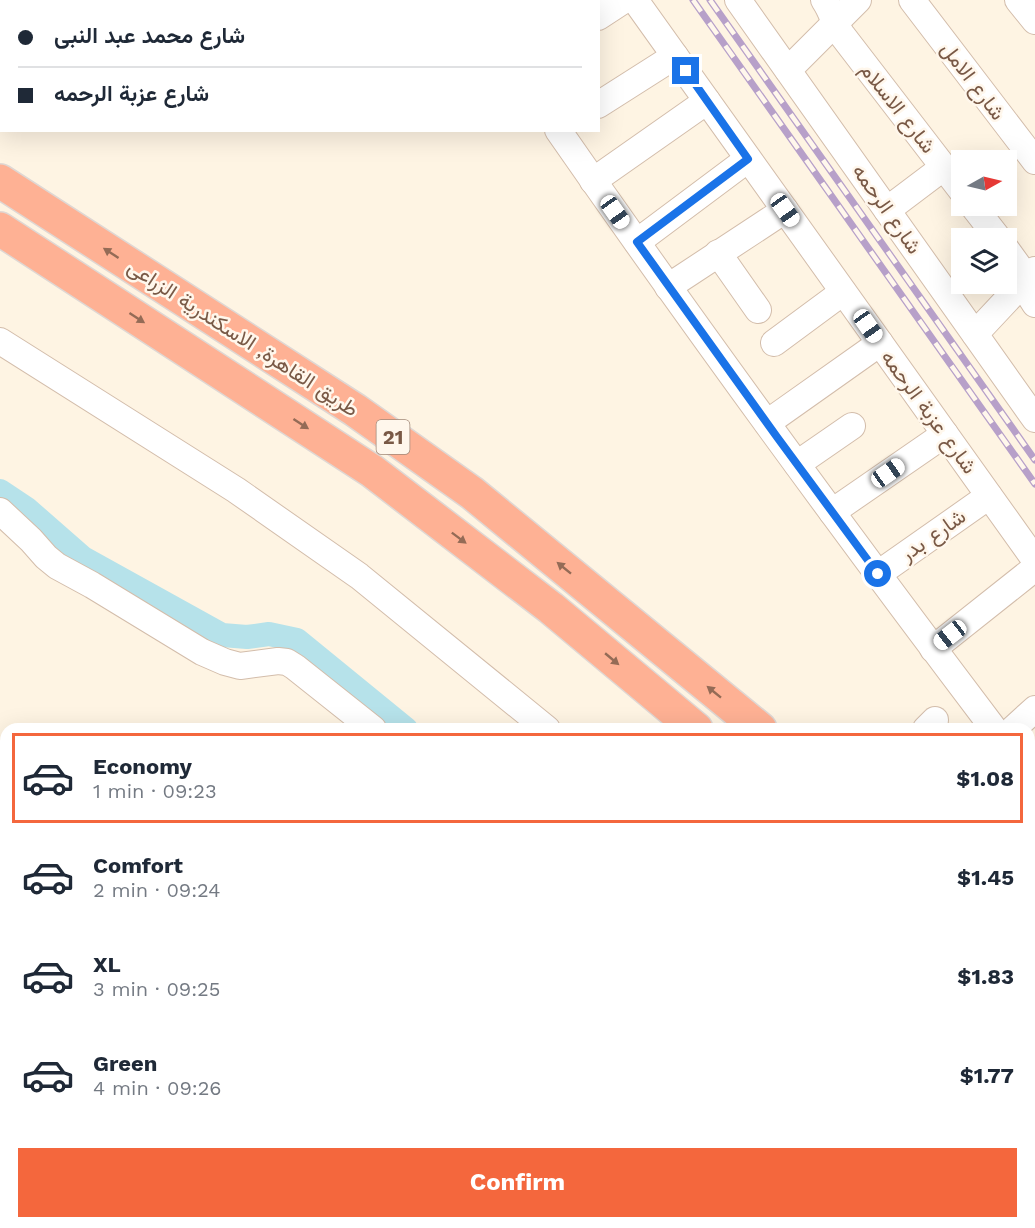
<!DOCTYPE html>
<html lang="en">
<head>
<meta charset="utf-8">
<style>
	body { margin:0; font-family:"Work Sans",Vazirmatn,sans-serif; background:#f2f2f3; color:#1f2937; height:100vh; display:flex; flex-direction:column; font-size:22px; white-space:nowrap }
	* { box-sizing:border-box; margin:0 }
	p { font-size:20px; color:#747a83 }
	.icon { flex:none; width:33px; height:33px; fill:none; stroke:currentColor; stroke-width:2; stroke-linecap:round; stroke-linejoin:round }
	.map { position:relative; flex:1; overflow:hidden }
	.drawer { position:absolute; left:0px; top:723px; width:1035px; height:506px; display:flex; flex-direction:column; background:#fff; border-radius:18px 18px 0 0; box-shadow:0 6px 24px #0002 }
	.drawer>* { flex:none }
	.top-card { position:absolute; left:0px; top:0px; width:600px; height:132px; box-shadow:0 6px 24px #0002; display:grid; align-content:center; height:132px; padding:0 18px; background:#fff }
	.needle { width:39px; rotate:82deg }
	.tools { position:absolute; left:951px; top:150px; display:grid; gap:12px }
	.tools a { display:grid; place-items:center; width:66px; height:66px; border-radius:0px; background:#fff; box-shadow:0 6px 24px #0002; font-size:30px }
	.end { position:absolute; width:27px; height:27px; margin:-14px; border:8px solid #1a73e8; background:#fff; box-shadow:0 0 0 3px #fff }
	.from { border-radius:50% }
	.car { position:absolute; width:18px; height:36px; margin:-18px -9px; border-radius:8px; box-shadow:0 0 4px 2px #0007; background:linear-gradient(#fff 24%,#345 0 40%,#fff 0 76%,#345 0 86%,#fff 0) }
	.top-card b { display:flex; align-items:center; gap:21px; height:57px; font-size:22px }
	.top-card b+b { border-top:2px solid #e0e1e3 }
	.top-card i { width:15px; height:15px; background:#1f2937 }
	ul { padding:10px 0 0; list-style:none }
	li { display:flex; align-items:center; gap:18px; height:90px; margin:0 12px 9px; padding:0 6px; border:3px solid transparent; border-radius:0px }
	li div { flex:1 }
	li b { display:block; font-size:22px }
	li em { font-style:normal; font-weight:700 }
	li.on { border-color:#f4673d }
	li>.icon { width:54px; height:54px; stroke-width:1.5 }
	.cta { display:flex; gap:12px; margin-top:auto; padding:12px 18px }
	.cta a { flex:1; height:69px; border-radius:0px; background:#f4673d; color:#fff; font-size:24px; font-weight:700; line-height:69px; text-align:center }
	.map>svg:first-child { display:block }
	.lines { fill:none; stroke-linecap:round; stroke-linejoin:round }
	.canal { stroke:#b6e2ea; stroke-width:24 }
	.minor-casing { stroke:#d3bdab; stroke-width:28 }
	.highway-casing { stroke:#dfd7d3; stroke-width:36 }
	.minor { stroke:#fff; stroke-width:26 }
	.highway { stroke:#feb194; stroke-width:33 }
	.rail-casing { stroke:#b7a0c9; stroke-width:7 }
	.rail { stroke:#fff7ec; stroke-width:4.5; stroke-dasharray:14; stroke-linecap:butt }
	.oneway { fill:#946b56 }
	.route { stroke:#1a73e8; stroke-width:8 }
	.labels { text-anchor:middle; stroke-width:5; stroke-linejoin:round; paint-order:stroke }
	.shield { fill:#fff7ec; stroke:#a18878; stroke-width:1.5 }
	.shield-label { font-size:20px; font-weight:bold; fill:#795946 }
	.street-label { font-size:21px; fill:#795946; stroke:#fff7ec }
</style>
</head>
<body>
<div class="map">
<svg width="1035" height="1228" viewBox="0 0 1035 1228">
	<rect width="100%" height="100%" fill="#fef4e3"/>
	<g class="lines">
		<!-- canal -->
		<g class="canal">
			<polyline points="0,491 27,509 83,558 222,635 247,637 269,634 297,640 406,729"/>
			<polyline points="1001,1222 1007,1228"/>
			<polyline points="96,1228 97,1222"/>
			<polyline points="152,1228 157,1222"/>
		</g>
		<!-- minor casing -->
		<g class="minor-casing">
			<g id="minor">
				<polyline points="468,0 469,2"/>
				<polyline points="549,0 550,2"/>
				<polyline points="635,0 1035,560"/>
				<polyline points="738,0 1035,419"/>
				<path d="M824,0C832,11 834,24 842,35L962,191"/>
				<polyline points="912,0 1035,161"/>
				<polyline points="1018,0 1035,21"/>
				<polyline points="598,17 624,0"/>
				<polyline points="788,70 858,0"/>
				<polyline points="598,105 675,56"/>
				<path d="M558,130C699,333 845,532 994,729"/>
				<polyline points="593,181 707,101"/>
				<polyline points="973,206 998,238"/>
				<polyline points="887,210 944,167"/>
				<polyline points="637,242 748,159"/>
				<polyline points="1006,249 1024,274 1028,293 1035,304"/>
				<polyline points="718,253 758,310"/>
				<polyline points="668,287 785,210"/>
				<polyline points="975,334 1035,270"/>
				<polyline points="0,341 236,490 359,576 547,729"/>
				<polyline points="774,343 843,292"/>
				<polyline points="767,423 880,343"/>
				<polyline points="797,464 852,426"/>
				<polyline points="0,511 31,540 46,557 57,566 92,585 202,652 225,662 240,666 278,661 287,662 295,667 373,729"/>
				<polyline points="832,512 945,434"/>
				<polyline points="878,574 989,496"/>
				<polyline points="933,649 1035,568"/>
				<polyline points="926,729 935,720"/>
				<polyline points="1013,729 1035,709"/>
				<polyline points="1029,756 1035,764"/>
				<polyline points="1029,1178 1035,1173"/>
				<polyline points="828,1222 888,1228"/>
				<polyline points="187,1228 191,1222"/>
				<polyline points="976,1228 983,1222"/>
			</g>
		</g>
		<!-- highway casing -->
		<g class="highway-casing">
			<g id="highway">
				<polyline points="0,181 355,410 472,493 760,729"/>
				<polyline points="0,229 372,471 551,608 696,729"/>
				<polyline points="1029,962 1035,968"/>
				<polyline points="1029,1013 1035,1019"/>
			</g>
		</g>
		<!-- minor -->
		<use href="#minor" class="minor"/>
		<!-- highway -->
		<use href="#highway" class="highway"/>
		<!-- rail casing -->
		<g class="rail-casing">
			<g id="rail">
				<polyline points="693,0 1035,484"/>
				<polyline points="710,0 1035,460"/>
			</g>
		</g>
		<!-- rail -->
		<use href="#rail" class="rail"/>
	</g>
	<!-- one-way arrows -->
	<defs><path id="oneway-solid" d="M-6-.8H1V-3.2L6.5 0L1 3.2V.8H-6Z" transform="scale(1.5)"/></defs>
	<g class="oneway">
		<use href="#oneway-solid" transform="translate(111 253) rotate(-147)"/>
		<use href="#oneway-solid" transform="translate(137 318) rotate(33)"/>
		<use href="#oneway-solid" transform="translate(301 424) rotate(33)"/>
		<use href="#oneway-solid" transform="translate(459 538) rotate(37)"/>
		<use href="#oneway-solid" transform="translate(564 568) rotate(-141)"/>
		<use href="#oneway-solid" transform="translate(612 659) rotate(40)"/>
		<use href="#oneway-solid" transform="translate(714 692) rotate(-141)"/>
	</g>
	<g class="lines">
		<!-- route -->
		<polyline class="route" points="686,71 748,159 637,242 777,437 878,574"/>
	</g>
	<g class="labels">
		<!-- shield labels -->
		<rect class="shield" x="376.5" y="420" width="33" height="34" rx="4.5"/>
		<g class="shield-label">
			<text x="393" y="444">21</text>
		</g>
		<!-- street labels -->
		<g class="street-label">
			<text transform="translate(973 81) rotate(53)" y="7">شارع الامل</text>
			<text transform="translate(898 108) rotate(52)" y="7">شارع الاسلام</text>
			<text transform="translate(887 209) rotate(55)" y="7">شارع الرحمه</text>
			<text transform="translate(243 338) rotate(33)" y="7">طريق القاهرة, الاسكندرية الزراعى</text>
			<text transform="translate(929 412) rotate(54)" y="7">شارع عزبة الرحمه</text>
			<text transform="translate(933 535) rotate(-35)" y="7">شارع بدر</text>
		</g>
	</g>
</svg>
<div class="tools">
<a><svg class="needle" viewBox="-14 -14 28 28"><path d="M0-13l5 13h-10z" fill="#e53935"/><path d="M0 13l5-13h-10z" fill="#747a83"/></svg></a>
<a><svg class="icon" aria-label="layers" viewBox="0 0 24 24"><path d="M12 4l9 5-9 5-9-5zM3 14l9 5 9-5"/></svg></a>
</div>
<i class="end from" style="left:878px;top:574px"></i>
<i class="end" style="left:686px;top:71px"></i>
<i class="car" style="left:785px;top:210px;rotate:145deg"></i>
<i class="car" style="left:615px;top:212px;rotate:145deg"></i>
<i class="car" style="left:868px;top:326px;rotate:145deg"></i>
<i class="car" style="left:888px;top:473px;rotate:55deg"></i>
<i class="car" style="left:950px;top:635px;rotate:232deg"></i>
<div class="top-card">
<b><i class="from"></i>شارع محمد عبد النبى</b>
<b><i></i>شارع عزبة الرحمه</b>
</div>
<section class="drawer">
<ul>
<li class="on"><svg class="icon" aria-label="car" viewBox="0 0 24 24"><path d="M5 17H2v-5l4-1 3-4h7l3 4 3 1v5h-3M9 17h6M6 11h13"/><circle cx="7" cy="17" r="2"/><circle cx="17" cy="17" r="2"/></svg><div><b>Economy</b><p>1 min · 09:23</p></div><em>$1.08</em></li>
<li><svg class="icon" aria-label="car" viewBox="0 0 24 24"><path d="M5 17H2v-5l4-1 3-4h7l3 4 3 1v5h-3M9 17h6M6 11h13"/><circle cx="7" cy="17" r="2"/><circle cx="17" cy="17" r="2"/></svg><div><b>Comfort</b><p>2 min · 09:24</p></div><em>$1.45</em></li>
<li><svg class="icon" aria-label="car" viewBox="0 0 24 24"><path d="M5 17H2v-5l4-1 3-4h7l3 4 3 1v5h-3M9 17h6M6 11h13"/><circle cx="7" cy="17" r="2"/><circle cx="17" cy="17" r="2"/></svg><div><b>XL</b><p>3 min · 09:25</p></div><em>$1.83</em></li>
<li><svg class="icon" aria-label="car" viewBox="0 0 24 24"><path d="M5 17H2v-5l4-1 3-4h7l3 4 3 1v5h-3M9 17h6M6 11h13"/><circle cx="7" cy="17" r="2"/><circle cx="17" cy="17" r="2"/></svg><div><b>Green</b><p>4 min · 09:26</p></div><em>$1.77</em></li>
</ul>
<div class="cta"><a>Confirm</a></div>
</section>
</div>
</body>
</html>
